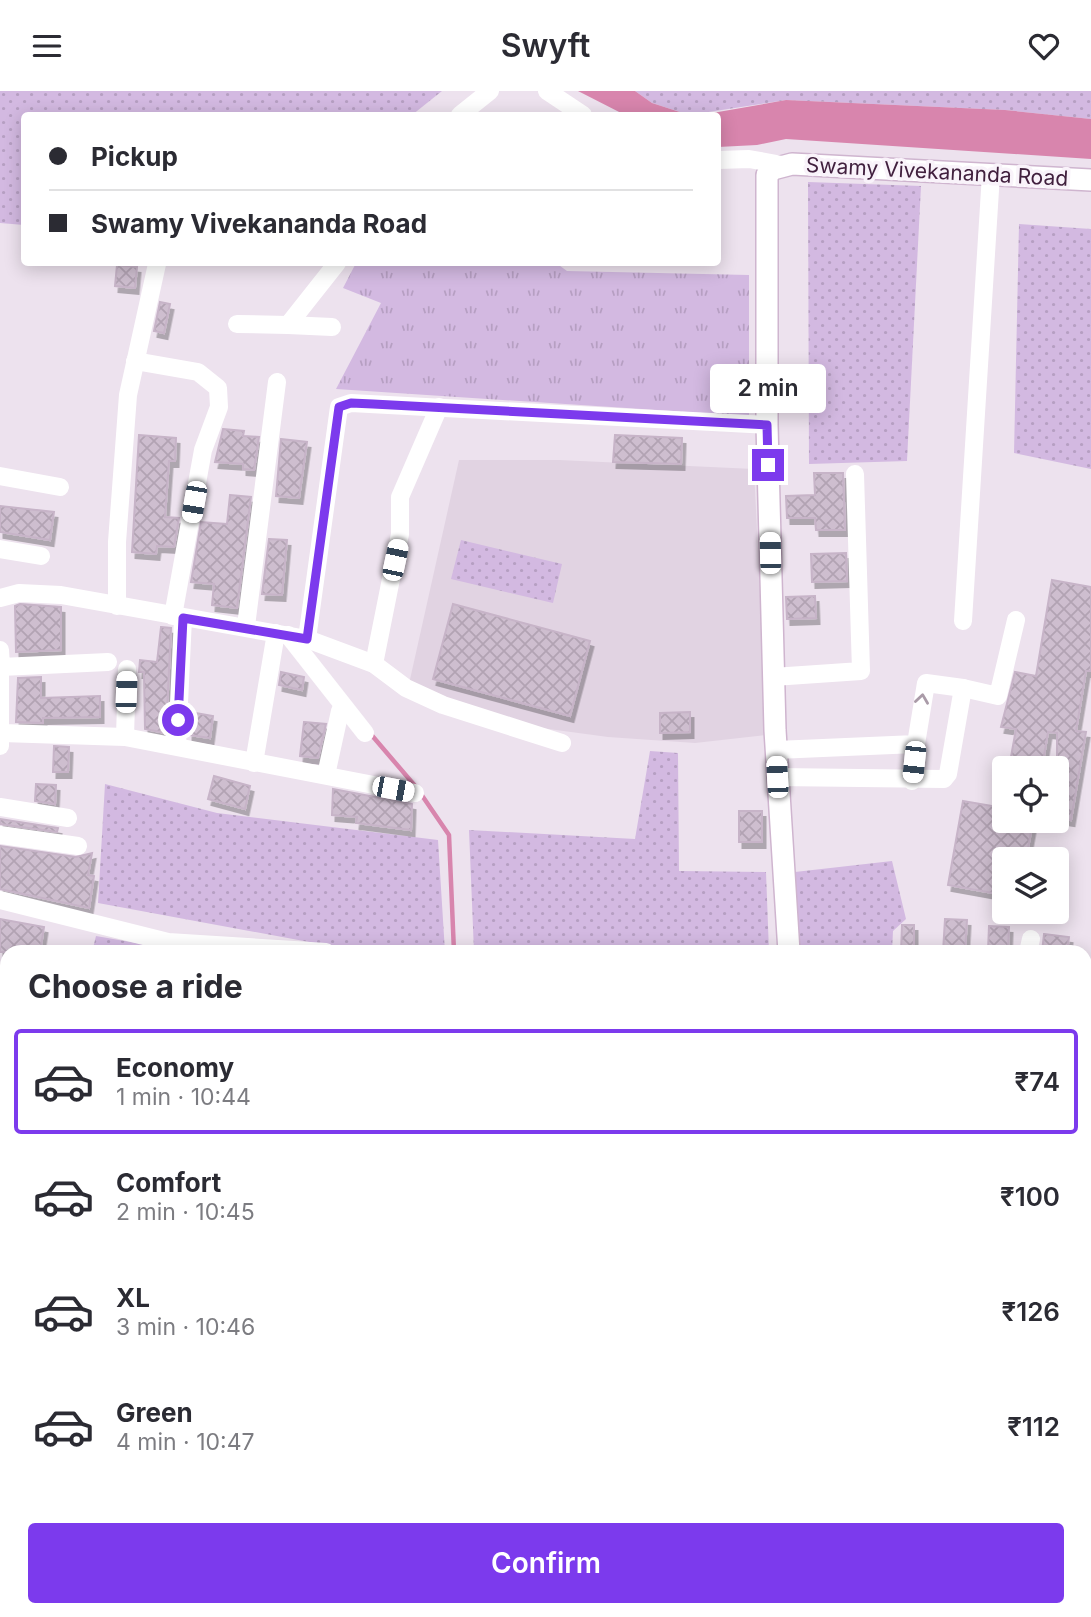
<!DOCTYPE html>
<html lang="en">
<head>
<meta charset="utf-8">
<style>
	body { margin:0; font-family:Inter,sans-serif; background:#f7f7f7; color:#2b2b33; height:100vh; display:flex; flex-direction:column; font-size:26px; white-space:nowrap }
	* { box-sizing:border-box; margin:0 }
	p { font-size:23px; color:#7c7c81 }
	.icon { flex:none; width:38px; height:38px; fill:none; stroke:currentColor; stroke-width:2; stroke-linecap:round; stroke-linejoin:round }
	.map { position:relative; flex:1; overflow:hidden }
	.side { position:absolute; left:0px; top:854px; width:1092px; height:672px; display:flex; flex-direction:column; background:#fff; border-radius:21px 21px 0 0; box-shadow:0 4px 18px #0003 }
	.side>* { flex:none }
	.hud { position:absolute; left:21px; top:21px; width:700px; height:154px; border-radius:7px; box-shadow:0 4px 18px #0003; display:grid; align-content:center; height:154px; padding:0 28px; background:#fff }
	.controls { position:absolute; left:992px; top:665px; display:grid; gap:14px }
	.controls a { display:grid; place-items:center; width:77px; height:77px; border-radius:7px; background:#fff; box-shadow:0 4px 18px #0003; font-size:35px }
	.end { position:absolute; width:32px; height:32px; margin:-16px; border:9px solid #7c3aed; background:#fff; box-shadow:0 0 0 4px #fff }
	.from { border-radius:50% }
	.bubble { position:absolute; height:49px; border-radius:7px; background:#fff; box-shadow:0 4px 18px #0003; font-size:23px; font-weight:600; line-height:49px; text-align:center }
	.car { position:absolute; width:21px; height:42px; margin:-21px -10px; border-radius:9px; box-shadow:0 0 5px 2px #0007; background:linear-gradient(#fff 24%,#345 0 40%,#fff 0 76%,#345 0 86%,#fff 0) }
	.hud b { display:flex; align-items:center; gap:24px; height:66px; font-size:26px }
	.hud b+b { border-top:2px solid #e1e1e2 }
	.hud i { width:18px; height:18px; background:#2b2b33 }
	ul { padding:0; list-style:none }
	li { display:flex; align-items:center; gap:21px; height:105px; margin:0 14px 10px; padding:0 14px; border:4px solid transparent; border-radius:7px }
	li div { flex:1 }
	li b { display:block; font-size:26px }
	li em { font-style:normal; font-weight:600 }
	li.selected { border-color:#7c3aed }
	li>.icon { width:63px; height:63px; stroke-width:1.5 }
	h2 { padding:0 28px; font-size:32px; line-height:84px }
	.primary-button { display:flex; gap:14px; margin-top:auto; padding:14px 28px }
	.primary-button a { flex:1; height:80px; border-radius:7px; background:#7c3aed; color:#fff; font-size:28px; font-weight:600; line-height:80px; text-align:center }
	header { display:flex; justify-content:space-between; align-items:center; height:91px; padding:0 28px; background:#fff; font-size:32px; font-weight:600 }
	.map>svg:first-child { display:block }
	.built { fill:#e1d3e2 }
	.grass { fill:url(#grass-dots) }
	.park { fill:url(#park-tufts) }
	.water { fill:#d885ad }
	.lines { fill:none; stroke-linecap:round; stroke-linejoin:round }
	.stream { stroke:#d885ad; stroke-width:4.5 }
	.building { fill:url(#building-cross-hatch); stroke:#c7b4c8; stroke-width:2; filter:url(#shadow) }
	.secondary-casing { stroke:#cfb5cf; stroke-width:24 }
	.street { stroke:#fff; stroke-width:18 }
	.secondary { stroke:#fff; stroke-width:21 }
	.oneway { stroke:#aa9ba8 }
	.route { stroke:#7c3aed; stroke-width:9 }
	.labels { text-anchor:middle; stroke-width:7; stroke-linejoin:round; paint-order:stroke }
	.street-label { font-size:21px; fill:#41203e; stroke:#f9f3fa }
</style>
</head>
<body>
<header><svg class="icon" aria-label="menu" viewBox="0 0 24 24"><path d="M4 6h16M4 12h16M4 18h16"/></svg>Swyft<svg class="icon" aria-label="heart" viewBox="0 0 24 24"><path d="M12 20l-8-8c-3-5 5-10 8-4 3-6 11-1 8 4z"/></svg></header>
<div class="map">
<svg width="1091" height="1526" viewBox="0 0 1091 1526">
	<defs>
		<pattern id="grass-dots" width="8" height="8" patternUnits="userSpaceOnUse" patternTransform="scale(1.75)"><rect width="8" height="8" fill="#d3b9e1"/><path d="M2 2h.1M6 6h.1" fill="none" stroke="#b69fc2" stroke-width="1.8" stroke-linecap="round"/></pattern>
		<pattern id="park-tufts" width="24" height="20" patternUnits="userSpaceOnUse" patternTransform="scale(1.75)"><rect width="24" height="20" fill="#d3b9e1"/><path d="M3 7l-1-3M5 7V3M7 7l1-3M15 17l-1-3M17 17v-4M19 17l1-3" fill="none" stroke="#b69fc2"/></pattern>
		<pattern id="building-cross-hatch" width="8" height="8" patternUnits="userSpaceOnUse" patternTransform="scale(1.75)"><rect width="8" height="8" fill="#cebecf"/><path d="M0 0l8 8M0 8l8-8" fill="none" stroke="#b2a3b3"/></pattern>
		<filter id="shadow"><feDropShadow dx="3.5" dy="6" stdDeviation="0" flood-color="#0004"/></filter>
	</defs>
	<rect width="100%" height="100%" fill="#ede2ee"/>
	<!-- built -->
	<g class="built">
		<polygon points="459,369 559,369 754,378 767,644 695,652 608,646 496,631 409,593"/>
		<polygon points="1085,1161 1091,1165 1091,1338 1085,1340"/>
		<polygon points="168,1519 591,1519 591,1526 165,1526"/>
		<polygon points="746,1519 869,1519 868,1526 746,1526"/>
	</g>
	<!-- grass -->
	<g class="grass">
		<polygon points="0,0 442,0 412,24 24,24 24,134 0,132"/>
		<polygon points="635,0 1091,0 1091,28 1005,19 786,9 689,24 652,12"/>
		<polygon points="808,91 921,95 907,370 809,373"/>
		<polygon points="1019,133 1091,138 1091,378 1014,362"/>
		<polygon points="461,449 562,473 553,512 451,488"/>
		<polygon points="650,660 678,662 679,780 766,781 769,861 474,861 469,739 635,748"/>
		<polygon points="105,693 217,722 438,749 445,861 363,861 98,812"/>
		<polygon points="892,770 906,828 893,840 892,861 800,861 795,781"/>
		<polygon points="96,845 165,857 165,861 92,861"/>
		<polygon points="1085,1082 1091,1083 1091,1165 1085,1161"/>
		<polygon points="1091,1489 1091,1526 1043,1526 1052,1519 1085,1519 1085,1493"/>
		<polygon points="321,1519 380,1519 386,1526 310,1526"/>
		<polygon points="614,1519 722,1519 723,1526 637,1526"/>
	</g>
	<!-- park -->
	<g class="park">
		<polygon points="356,172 556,172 567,180 749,184 749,325 336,298 381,212 343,197"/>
		<polygon points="1091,1338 1091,1489 1085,1493 1085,1340"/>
		<polygon points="983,1519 1052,1519 1043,1526 982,1526"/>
	</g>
	<!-- water -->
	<g class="water">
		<polygon points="578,0 635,0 652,12 689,24 625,24"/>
		<polygon points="786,9 1005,19 1091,28 1091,68 786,48 757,54 718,56 718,24 701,24"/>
	</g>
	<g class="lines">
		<!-- stream -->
		<g class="stream">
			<polyline points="369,641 416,696"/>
			<polyline points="421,703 449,744 454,861"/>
		</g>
	</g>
	<!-- building -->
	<g class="building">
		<polygon points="117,174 137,176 135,197 115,195"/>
		<polygon points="160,211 170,213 164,242 154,240"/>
		<polygon points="223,338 244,340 243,345 259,346 254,379 243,378 243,373 215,371"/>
		<polygon points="139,344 176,347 175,370 169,370 165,426 179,427 174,456 157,455 156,463 132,461"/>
		<polygon points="615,344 682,347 681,373 613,371"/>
		<polygon points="281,348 307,351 299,407 276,405"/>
		<polygon points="814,382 843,382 845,439 816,439 815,427 787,427 786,405 815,404"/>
		<polygon points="230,404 251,406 237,517 212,514 214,493 191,491 201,431 227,433"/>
		<polygon points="0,415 54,421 50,449 0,441"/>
		<polygon points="269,448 287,449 282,504 262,503"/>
		<polygon points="846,462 847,490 812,491 811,463"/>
		<polygon points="1052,489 1091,496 1091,580 1086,580 1076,640 1086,641 1071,729 1057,727 1057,642 1048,641 1042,677 1009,677 1016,638 1001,636 1015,581 1036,585"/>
		<polygon points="815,505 816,527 787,528 786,506"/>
		<polygon points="20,513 61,516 61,559 16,561 15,515"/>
		<polygon points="453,513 590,550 570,625 433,588"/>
		<polygon points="161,536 171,537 166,642 145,638 144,581 139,581 140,569 157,571"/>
		<polygon points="281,581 304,586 302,599 279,594"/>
		<polygon points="41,586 41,607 100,605 100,626 43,627 43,632 16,631 18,587"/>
		<polygon points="190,621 213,625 210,647 189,644"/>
		<polygon points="690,621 690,641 660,642 660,622"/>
		<polygon points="304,631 326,633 318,667 300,665"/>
		<polygon points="54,655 69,656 68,681 53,681"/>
		<polygon points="214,685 250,695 245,718 208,708"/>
		<polygon points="36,693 56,694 55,713 35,710"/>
		<polygon points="333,698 412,713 411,739 356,732 357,726 332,724"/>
		<polygon points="963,710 1004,717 1004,730 1033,730 1026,768 1004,768 1004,804 948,794"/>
		<rect x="739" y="720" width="23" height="31"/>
		<polygon points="0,728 58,737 57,741 0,733"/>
		<polygon points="0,755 76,766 92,762 88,784 94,785 89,817 0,798"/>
		<polygon points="0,828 44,836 40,861 0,861"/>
		<polygon points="945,828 967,829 965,861 943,861"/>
		<polygon points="902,834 914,834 914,861 901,861"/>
		<polygon points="989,835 1009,836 1008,860 988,860"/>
		<polygon points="1044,843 1069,846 1067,861 1042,861"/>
	</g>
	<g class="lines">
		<!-- secondary casing -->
		<g class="secondary-casing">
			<g id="secondary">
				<polyline points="789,861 775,639 767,334 767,84 773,78 792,73 1091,89"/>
				<polyline points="1085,1062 1091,1065"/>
				<polyline points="0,1100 7,1102"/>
			</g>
		</g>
		<!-- street -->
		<g class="street">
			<polyline points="547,0 583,24"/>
			<polyline points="460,24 490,0"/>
			<polyline points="718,69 749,68 782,74"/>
			<polyline points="237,233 288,234 337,172"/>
			<polyline points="288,234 332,236"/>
			<polyline points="135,270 198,281 218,297 219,316 203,359 173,525"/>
			<polyline points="0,385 60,396"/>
			<polyline points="0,458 41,465"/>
			<polyline points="0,507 19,502 61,504 307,548 374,573 406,597 443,614 562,652"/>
			<polyline points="117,515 117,451 128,304 157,173"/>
			<polyline points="963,530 991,83"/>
			<polyline points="246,535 277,291"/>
			<polyline points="288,544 365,642"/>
			<polyline points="307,548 339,316 351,312 767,334"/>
			<polyline points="0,559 1,576 108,571"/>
			<polyline points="374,573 400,443 400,406 439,316"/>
			<polyline points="0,576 0,655"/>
			<polyline points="773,586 861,580 855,383"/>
			<polyline points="963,597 998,605 1016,529"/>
			<polyline points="2,642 125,646 415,702"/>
			<polyline points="125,646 127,578"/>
			<polyline points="177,655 183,527"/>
			<polyline points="776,659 916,653 926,592 963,597 948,683 944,688 777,686"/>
			<polyline points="254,672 276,542"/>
			<polyline points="326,684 340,620"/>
			<polyline points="912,690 916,653"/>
			<polyline points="0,716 68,727"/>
			<polyline points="0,744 78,755"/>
			<polyline points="0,809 168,851 326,861"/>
			<polyline points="1028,861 1031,848"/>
			<polyline points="1085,930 1090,897"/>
			<polyline points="740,1519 741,1526"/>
		</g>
		<!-- secondary -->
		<use href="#secondary" class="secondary"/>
	</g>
	<!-- one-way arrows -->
	<defs><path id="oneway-chevron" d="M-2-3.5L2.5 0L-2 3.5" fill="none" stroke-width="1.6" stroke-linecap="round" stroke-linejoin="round" transform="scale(1.75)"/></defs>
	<use class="oneway" href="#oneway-chevron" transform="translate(922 608) rotate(-82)"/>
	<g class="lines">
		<!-- route -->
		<polyline class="route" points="178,629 183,527 307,548 339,316 351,312 373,313 767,334 768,374"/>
	</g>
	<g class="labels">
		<!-- street labels -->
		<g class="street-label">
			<text transform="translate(937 81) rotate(3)" y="7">Swamy Vivekananda Road</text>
		</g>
	</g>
</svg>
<div class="controls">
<a><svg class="icon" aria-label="locate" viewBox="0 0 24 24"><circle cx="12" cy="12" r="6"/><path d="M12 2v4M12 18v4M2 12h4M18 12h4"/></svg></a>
<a><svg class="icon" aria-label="layers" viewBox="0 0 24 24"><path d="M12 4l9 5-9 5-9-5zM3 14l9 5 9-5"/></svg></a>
</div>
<i class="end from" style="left:178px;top:629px"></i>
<i class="end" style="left:768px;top:374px"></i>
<div class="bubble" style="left:710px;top:273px;width:116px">2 min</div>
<i class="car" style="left:194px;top:411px;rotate:190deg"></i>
<i class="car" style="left:770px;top:462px;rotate:359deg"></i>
<i class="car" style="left:395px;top:469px;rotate:12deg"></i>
<i class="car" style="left:126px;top:601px;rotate:2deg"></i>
<i class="car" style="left:914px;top:671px;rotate:186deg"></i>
<i class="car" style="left:777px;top:686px;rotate:357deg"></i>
<i class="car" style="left:393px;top:698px;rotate:101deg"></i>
<div class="hud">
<b><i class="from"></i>Pickup</b>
<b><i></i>Swamy Vivekananda Road</b>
</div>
<section class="side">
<h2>Choose a ride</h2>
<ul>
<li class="selected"><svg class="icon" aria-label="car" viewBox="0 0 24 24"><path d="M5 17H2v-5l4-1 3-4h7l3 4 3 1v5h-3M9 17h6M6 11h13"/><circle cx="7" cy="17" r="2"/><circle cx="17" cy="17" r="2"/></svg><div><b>Economy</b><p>1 min · 10:44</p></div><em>₹74</em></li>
<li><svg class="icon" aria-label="car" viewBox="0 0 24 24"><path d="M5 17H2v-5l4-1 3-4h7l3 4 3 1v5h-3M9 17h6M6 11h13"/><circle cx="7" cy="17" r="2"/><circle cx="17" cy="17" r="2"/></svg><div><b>Comfort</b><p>2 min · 10:45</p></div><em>₹100</em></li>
<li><svg class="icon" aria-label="car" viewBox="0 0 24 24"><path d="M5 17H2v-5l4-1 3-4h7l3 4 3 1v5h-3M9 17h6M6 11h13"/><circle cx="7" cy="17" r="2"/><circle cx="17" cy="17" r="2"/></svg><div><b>XL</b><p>3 min · 10:46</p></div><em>₹126</em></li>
<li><svg class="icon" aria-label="car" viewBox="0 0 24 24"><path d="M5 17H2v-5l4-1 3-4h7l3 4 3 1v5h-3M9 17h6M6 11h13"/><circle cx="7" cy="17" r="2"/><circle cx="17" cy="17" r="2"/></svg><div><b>Green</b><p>4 min · 10:47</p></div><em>₹112</em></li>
</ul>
<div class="primary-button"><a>Confirm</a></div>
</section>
</div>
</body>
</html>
